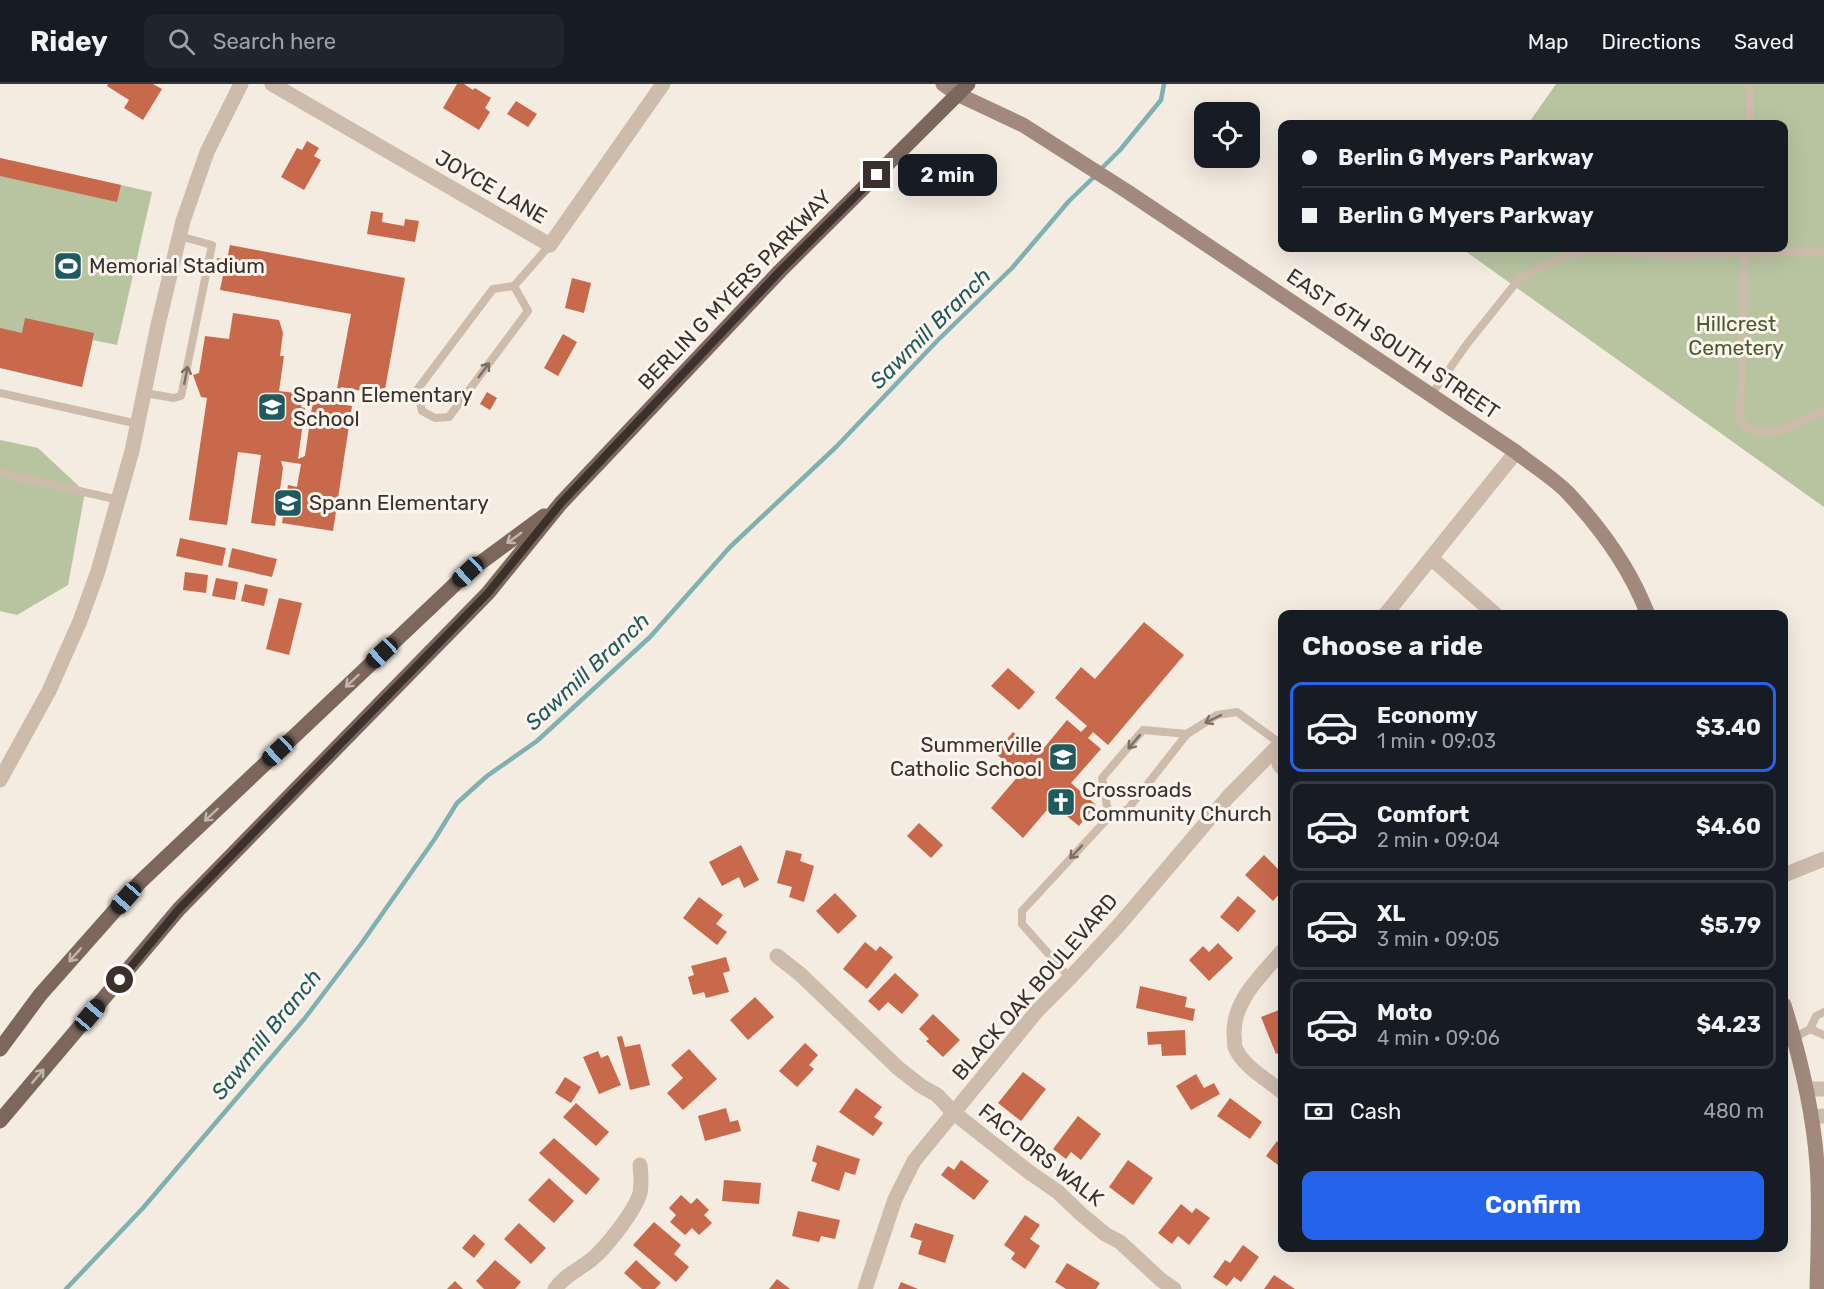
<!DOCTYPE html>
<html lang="en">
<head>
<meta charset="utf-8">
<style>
	body { margin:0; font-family:Rubik,sans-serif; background:#20242c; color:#f1f3f6; height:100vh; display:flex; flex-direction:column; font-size:22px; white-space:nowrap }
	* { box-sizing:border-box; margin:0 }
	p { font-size:20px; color:#9ea1a6 }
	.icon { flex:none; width:33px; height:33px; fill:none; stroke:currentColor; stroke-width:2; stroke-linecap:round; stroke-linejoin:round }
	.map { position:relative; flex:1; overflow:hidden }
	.drawer { position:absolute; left:1278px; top:526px; width:510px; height:642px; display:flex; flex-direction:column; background:#171b24; border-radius:12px; box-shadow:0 6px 24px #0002 }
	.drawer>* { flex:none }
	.hud { position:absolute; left:1278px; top:36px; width:510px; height:132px; border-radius:12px; box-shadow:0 6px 24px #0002; display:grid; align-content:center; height:132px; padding:0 24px; background:#171b24 }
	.fabs { position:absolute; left:1194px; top:18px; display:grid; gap:12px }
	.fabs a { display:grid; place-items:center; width:66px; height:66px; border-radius:12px; background:#171b24; box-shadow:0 6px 24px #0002; font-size:30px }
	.end { position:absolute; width:27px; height:27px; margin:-14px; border:8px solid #3b302b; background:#fff; box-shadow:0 0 0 3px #fff }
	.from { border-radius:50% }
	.bubble { position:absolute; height:42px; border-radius:12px; background:#171b24; box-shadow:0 6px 24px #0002; font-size:20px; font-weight:700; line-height:42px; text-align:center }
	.car { position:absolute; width:18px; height:36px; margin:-18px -9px; border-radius:8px; box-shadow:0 0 4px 2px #0007; background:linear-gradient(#222 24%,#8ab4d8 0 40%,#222 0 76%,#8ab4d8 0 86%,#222 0) }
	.hud b { display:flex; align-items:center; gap:21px; height:57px; font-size:22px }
	.hud b+b { border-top:2px solid #363941 }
	.hud i { width:15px; height:15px; background:#f1f3f6 }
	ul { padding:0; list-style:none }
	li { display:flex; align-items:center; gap:18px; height:90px; margin:0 12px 9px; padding:0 12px; border:3px solid #363941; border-radius:12px }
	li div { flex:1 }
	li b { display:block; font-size:22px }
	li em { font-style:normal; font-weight:700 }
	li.current { border-color:#2563eb }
	li>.icon { width:54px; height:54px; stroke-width:1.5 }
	h2 { padding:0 24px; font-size:27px; line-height:72px }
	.pay { display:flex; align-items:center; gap:15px; height:66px; padding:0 24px; font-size:22px }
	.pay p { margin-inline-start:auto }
	.primary-button { display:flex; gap:12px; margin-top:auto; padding:12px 24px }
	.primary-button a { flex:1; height:69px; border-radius:12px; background:#2563eb; color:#fff; font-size:24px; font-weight:700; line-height:69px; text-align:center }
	header { display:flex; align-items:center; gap:36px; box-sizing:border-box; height:84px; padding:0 30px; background:#171b24; border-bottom:2px solid #363941 }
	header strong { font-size:28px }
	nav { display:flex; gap:33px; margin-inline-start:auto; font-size:21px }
	.search { width:420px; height:54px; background:#20242c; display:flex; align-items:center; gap:15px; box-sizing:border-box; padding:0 21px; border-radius:12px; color:#9ea1a6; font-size:22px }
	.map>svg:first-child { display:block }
	.green { fill:#b8c4a0 }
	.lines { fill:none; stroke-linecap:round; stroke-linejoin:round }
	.stream { stroke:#7fb0b2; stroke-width:4.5 }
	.building { fill:#c8694b }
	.lane { stroke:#cdbbac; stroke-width:8 }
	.street { stroke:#cdbbac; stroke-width:15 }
	.secondary { stroke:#a18a7d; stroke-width:15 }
	.primary { stroke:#7d675c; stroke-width:15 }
	.oneway { stroke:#7d6f65 }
	.oneway2 { stroke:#c2b5ac }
	.route { stroke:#3b302b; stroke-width:8 }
	.labels { text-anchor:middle; stroke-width:6; stroke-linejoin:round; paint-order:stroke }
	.street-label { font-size:21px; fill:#3b302b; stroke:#fbf5ee }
	.poi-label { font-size:21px; fill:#3b302b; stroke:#fbf5ee; text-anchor:start }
	.park-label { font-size:21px; fill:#4a5a2e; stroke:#fbf5ee }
	.water-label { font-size:22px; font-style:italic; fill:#1f5a5e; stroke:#fbf5ee }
</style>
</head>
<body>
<header>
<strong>Ridey</strong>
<div class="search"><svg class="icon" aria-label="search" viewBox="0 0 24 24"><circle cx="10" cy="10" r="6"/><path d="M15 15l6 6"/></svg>Search here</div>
<nav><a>Map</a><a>Directions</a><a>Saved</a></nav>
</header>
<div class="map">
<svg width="1824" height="1205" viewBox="0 0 1824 1205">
	<rect width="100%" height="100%" fill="#f4ebe1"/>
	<!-- green -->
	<g class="green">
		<polygon points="1556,0 1824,0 1824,423 1461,164 1784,164 1784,40 1528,40"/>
		<polygon points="0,74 152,108 117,261 93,256 82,303 0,284"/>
		<polygon points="0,356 38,364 85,408 68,501 17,531 0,527"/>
	</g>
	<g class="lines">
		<!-- stream -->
		<g class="stream">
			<polyline points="1100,86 1120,66 1161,16 1164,0"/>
			<polyline points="66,1205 143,1124 305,934 361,860 434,756 457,719 487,692 537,657 650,553 730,463 836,363 938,256 1012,184 1069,117 1095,92"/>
		</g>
	</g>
	<!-- building -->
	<g class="building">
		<polygon points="108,0 153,0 162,5 143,36 124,24 129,16 107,2"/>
		<polygon points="457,0 464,0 473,6 475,4 491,14 485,24 490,28 479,46 443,24"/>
		<polygon points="516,17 537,30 528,43 507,30"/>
		<polygon points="307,57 319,64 314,72 321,76 304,106 281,93 297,64 302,66"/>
		<polygon points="0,74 121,101 117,118 0,92"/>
		<polygon points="371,127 383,129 382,138 404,142 405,135 419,137 415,158 367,150"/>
		<polygon points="230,161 405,194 384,311 341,303 340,311 336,310 351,230 220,206 224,186 216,184 217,174 227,176"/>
		<polygon points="572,194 591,199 584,229 565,224"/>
		<polygon points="233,229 279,236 283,249 280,272 284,272 279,307 303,310 301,323 305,324 298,375 305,372 313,316 352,322 333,447 282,439 288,401 297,403 301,380 281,377 283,384 275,442 251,439 261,371 238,368 227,441 189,436 207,314 201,313 193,291 199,289 205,252 229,255"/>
		<polygon points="25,234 94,249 82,303 0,284 0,244 22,249"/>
		<polygon points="563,250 577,258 558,292 544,284"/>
		<polygon points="487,308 497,314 490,326 480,320"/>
		<polygon points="180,454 226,464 222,482 176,472"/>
		<polygon points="232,464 277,475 272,493 228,483"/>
		<polygon points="185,488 208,491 206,509 183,506"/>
		<polygon points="216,494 238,498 235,516 212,512"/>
		<polygon points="245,500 268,505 264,522 241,517"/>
		<polygon points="279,514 302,519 289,571 266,565"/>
		<polygon points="1144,538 1184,571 1108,661 1093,648 1088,654 1101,665 1071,699 1096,721 1079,742 1052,720 1023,754 991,724 1020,690 995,669 1013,648 1039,670 1067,636 1081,648 1087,642 1055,614 1081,583 1095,595"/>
		<polygon points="1008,584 1035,608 1019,626 991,602"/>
		<polygon points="919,739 943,761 931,774 907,752"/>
		<polygon points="741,761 759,796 744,804 739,793 722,802 709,778"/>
		<polygon points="786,766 802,770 800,777 814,782 804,818 789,813 792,803 777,799"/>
		<polygon points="1264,771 1282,789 1282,807 1273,817 1245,791"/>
		<polygon points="835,809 857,832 838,850 816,827"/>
		<polygon points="1238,812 1256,827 1238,848 1220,833"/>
		<polygon points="699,813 723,831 716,840 727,848 717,861 683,834"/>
		<polygon points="865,858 876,867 880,862 893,873 867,905 843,885"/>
		<polygon points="1218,859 1233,874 1209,897 1189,876 1203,862 1209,868"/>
		<polygon points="726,873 730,887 723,889 729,908 706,914 704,908 693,911 688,893 694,891 691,882"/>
		<polygon points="895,889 919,911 902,930 888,918 879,927 868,917"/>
		<polygon points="1140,902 1187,913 1185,923 1195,925 1193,937 1136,924"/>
		<polygon points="755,913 774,933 748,956 730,936"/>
		<polygon points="1279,926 1282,935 1282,967 1276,970 1261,933"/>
		<polygon points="933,930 960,956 943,973 926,957 929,955 919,945"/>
		<polygon points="1185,946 1186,971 1162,972 1161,960 1148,961 1147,948"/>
		<polygon points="622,952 625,963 640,960 650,1001 630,1006 617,953"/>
		<polygon points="805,959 818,971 809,981 814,985 797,1003 779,987"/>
		<polygon points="689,965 717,995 683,1026 667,1009 683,994 671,981"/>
		<polygon points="598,967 601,974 608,971 621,1001 599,1010 583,973"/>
		<polygon points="1023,988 1046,1005 1021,1037 998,1019"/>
		<polygon points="1196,990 1204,1004 1214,999 1220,1010 1191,1026 1176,1002"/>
		<polygon points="565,993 581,1003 571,1019 555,1009"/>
		<polygon points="856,1004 882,1023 874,1033 883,1039 873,1052 839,1028"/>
		<polygon points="1230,1014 1262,1038 1250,1055 1217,1032"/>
		<polygon points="576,1019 609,1048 596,1062 563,1033"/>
		<polygon points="726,1024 730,1038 738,1036 741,1047 705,1057 698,1032"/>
		<polygon points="1078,1032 1101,1050 1081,1076 1071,1068 1066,1075 1053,1065"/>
		<polygon points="554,1054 600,1095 586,1111 539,1069"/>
		<polygon points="1277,1057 1282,1062 1282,1084 1266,1072"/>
		<polygon points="817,1061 860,1075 855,1091 845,1088 839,1107 811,1097 817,1079 812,1077"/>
		<polygon points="961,1076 989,1097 974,1116 941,1091 948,1082 954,1086"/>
		<polygon points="1128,1076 1153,1094 1133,1121 1109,1103"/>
		<polygon points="549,1094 574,1117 554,1139 528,1116"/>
		<polygon points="724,1096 761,1099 759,1120 722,1117"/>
		<polygon points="681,1111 691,1120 697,1114 709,1126 704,1131 712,1139 699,1151 692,1144 685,1151 670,1138 676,1131 669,1124"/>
		<polygon points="1181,1120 1192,1129 1196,1124 1210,1134 1189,1161 1178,1152 1172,1160 1158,1149"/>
		<polygon points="798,1127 840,1136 835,1155 821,1152 819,1158 792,1152"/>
		<polygon points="1025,1131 1040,1141 1030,1155 1040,1162 1025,1185 1011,1175 1015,1169 1004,1161"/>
		<polygon points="654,1138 681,1161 674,1170 689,1183 676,1198 633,1161"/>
		<polygon points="519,1139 546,1164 531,1180 504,1155"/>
		<polygon points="915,1139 954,1151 945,1179 918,1170 922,1157 910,1153"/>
		<polygon points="474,1150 485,1160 474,1174 462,1164"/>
		<polygon points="1243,1161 1259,1173 1241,1198 1234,1193 1227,1202 1213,1193 1225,1176 1230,1179"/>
		<polygon points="495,1176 521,1198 515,1205 484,1205 476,1197"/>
		<polygon points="636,1176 661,1199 655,1205 642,1205 624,1189"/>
		<polygon points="1067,1179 1100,1199 1096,1205 1066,1205 1055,1198"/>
		<polygon points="1274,1191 1295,1205 1264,1205"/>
		<polygon points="777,1195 790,1205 769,1205"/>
		<polygon points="455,1197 463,1205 447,1205"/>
		<polygon points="901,1198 918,1205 898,1205"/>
	</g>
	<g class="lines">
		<!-- lane -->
		<g class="lane">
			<polyline points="1750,0 1750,40"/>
			<path d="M1745,166L1740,337C1763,363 1799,337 1824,327"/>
			<polyline points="514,202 528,227 449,333 435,334 422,327 417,306 493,205 514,202 550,161"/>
			<polyline points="0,309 138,340"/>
			<polyline points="145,309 174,314 181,312 183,303 212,161 179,152"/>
			<polyline points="1431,311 1467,260 1519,195 1562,172 1592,166 1670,171 1824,167"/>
			<polyline points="0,389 119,416"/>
			<polyline points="1109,733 1102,694 1143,646 1187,650"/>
			<polyline points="1070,894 1022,840 1022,827 1109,733 1128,725 1187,650 1217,631 1237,628 1281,660"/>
			<polyline points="1810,945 1824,951"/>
			<polyline points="1794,954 1810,945 1816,932 1824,928"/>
		</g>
		<!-- street -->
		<g class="street">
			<polyline points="272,0 550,161 663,0"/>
			<polyline points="1431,474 1496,531"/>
			<polyline points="1385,531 1516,368"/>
			<polyline points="1281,660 1279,680 1282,684"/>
			<polyline points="0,696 49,607 80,537 98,487 132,367 158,241 183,137 207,68 241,0"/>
			<polyline points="1784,791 1824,775"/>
			<path d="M1282,867C1262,891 1233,916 1234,950C1235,954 1234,960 1235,963C1242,982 1268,996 1282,1008"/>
			<polyline points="777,872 800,890 898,984 921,1002 937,1011 954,1029 1029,1088 1058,1108 1081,1130 1105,1150 1120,1158 1161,1196 1174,1205"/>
			<polyline points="1806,1005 1824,1005"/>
			<polyline points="1811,1033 1824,1032"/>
			<path d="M555,1205C564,1192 578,1186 591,1176C605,1165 635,1127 640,1109C642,1100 641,1091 640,1081"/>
			<polyline points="865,1205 895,1115 914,1077 1037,927 1070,894 1119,841 1228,713 1282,658"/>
		</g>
		<!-- secondary -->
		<g class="secondary">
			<path d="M943,0L957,10L1023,41L1128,108L1516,368C1532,381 1552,393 1567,408C1600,443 1631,486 1648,531"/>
			<path d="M1784,921C1800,972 1813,1026 1817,1080C1820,1121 1818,1163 1817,1205"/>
		</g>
		<!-- primary -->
		<g class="primary">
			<polyline points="0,965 40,911 140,798 468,488 544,432"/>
			<polyline points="0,1037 179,825 488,509 561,419 780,187 968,0"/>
		</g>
	</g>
	<!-- one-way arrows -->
	<defs><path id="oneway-shaft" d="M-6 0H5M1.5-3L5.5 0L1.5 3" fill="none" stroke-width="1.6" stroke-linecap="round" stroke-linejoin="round" transform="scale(1.5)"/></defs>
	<g class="oneway">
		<use href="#oneway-shaft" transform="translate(484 286) rotate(-53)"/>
		<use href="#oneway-shaft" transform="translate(186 291) rotate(-79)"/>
		<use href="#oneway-shaft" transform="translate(1213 635) rotate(154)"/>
		<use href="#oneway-shaft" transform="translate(1134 658) rotate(130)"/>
		<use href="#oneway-shaft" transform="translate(1076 768) rotate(133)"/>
	</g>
	<g class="oneway2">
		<use href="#oneway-shaft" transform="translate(514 454) rotate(144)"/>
		<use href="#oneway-shaft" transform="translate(352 597) rotate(137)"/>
		<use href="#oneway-shaft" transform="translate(211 731) rotate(137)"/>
		<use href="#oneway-shaft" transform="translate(75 871) rotate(131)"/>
		<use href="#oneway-shaft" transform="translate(38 992) rotate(-50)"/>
	</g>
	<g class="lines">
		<!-- route -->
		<polyline class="route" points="120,896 179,825 488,509 561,419 780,187 877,91"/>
	</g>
	<!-- icons -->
	<defs>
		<g id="stadium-square" transform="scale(1.5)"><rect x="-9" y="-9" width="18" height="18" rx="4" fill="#1f5a5e" stroke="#fbf5ee"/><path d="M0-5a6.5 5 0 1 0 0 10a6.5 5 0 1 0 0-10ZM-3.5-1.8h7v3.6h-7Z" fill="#fff"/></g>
		<g id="school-square" transform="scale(1.5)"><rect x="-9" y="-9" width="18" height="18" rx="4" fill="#1f5a5e" stroke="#fbf5ee"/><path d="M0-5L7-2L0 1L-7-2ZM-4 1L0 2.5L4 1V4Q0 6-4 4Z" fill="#fff"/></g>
		<g id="church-square" transform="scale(1.5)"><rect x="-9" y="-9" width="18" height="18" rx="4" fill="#1f5a5e" stroke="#fbf5ee"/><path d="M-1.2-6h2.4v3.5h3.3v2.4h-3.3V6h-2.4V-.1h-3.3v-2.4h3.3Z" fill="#fff"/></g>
	</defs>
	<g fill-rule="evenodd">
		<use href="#stadium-square" x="68" y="182"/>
		<use href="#school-square" x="272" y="323"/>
		<use href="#school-square" x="288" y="419"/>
		<use href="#school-square" x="1063" y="673"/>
		<use href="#church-square" x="1061" y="718"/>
	</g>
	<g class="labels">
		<!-- street labels -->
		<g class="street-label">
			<text transform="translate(491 103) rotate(30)" y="7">JOYCE LANE</text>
			<text transform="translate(735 206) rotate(-46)" y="7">BERLIN G MYERS PARKWAY</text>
			<text transform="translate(1393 260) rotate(34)" y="7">EAST 6TH SOUTH STREET</text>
			<text transform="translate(1035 903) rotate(-49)" y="7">BLACK OAK BOULEVARD</text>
			<text transform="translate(1041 1071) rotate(38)" y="7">FACTORS WALK</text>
		</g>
		<!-- poi labels -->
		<g class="poi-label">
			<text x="89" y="189">Memorial Stadium</text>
			<text x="293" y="318">Spann Elementary<tspan x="293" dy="24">School</tspan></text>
			<text x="309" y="426">Spann Elementary</text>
			<text x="1042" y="668" text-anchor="end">Summerville<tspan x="1042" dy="24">Catholic School</tspan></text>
			<text x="1082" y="713">Crossroads<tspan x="1082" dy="24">Community Church</tspan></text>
		</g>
		<!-- park labels -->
		<g class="park-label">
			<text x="1736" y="247">Hillcrest<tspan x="1736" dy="24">Cemetery</tspan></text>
		</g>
		<!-- water labels -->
		<g class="water-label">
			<text transform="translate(930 244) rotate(-45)" y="8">Sawmill Branch</text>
			<text transform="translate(587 587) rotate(-43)" y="8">Sawmill Branch</text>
			<text transform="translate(266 950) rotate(-51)" y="8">Sawmill Branch</text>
		</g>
	</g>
</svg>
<div class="fabs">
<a><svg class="icon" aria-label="locate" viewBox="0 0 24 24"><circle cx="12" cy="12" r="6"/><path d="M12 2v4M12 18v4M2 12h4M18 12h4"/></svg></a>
</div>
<i class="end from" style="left:120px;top:896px"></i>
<i class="end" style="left:877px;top:91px"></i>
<div class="bubble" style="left:898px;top:70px;width:99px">2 min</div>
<i class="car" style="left:468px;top:488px;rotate:227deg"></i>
<i class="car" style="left:382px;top:569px;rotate:227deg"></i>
<i class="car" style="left:278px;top:667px;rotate:227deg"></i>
<i class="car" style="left:126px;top:814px;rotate:221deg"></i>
<i class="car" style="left:90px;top:931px;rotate:40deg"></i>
<div class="hud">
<b><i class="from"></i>Berlin G Myers Parkway</b>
<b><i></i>Berlin G Myers Parkway</b>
</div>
<section class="drawer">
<h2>Choose a ride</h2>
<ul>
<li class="current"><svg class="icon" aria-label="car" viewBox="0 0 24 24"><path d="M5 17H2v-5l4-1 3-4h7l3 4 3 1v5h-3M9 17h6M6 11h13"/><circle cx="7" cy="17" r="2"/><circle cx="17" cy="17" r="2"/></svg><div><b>Economy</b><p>1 min · 09:03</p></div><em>$3.40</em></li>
<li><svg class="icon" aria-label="car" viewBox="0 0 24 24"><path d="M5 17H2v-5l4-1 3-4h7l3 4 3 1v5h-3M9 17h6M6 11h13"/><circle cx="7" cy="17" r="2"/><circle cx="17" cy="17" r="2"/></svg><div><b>Comfort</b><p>2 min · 09:04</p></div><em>$4.60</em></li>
<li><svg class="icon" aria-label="car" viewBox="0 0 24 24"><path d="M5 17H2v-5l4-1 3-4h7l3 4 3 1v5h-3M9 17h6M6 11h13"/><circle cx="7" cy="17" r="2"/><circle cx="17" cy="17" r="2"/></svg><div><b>XL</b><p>3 min · 09:05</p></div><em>$5.79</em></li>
<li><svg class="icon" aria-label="car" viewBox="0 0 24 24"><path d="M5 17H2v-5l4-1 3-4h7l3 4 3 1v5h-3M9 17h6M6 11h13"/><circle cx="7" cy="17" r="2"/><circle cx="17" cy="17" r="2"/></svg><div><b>Moto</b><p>4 min · 09:06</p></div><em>$4.23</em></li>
</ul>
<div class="pay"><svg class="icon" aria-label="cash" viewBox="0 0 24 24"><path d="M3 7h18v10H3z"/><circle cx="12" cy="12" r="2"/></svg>Cash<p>480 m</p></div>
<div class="primary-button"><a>Confirm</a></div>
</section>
</div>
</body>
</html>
